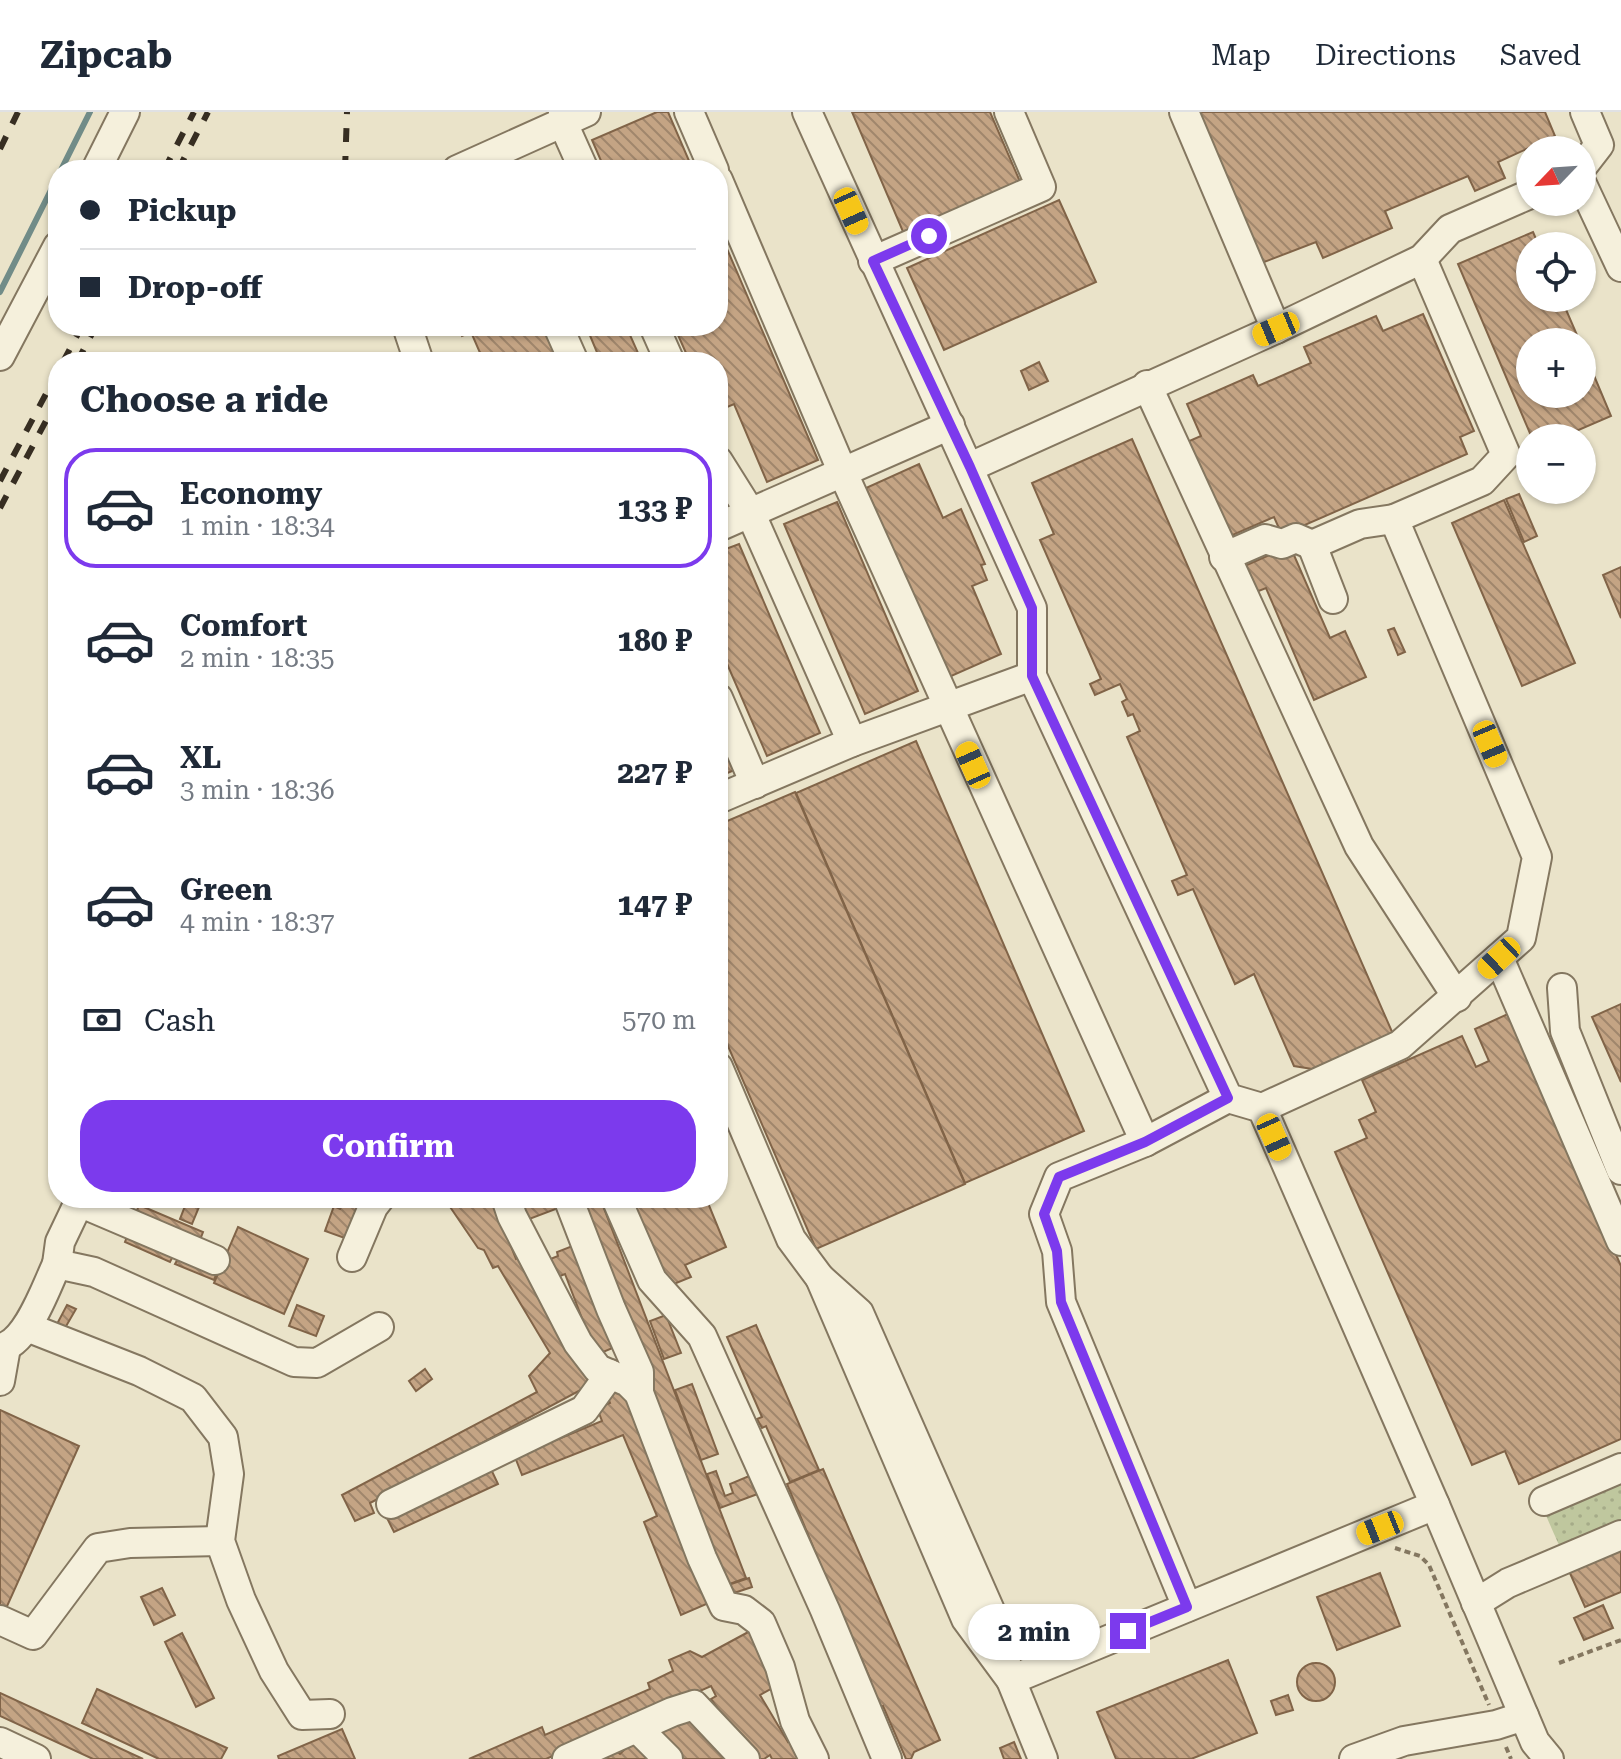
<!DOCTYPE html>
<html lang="en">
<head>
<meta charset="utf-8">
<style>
	body { margin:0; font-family:"Roboto Serif",serif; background:#f6f6f7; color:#1f2937; height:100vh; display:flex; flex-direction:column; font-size:30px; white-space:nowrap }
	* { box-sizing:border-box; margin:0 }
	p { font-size:26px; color:#747a83 }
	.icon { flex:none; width:44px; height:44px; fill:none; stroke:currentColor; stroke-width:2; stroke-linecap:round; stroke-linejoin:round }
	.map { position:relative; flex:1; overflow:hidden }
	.details { position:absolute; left:48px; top:240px; width:680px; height:856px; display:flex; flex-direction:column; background:#fff; border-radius:32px; box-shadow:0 2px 6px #0004 }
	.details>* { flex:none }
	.banner { position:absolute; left:48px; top:48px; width:680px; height:176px; border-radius:32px; box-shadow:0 2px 6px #0004; display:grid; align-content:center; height:176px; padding:0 32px; background:#fff }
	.needle { width:52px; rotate:245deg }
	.tools { position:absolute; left:1516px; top:24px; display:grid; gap:16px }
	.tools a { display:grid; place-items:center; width:80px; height:80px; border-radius:50%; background:#fff; box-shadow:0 2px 6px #0004; font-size:40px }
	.end { position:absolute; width:36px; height:36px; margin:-18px; border:10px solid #7c3aed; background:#fff; box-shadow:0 0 0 4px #fff }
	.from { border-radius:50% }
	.bubble { position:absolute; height:56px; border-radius:28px; background:#fff; box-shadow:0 2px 6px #0004; font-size:26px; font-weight:700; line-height:56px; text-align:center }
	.car { position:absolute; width:24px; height:48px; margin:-24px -12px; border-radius:10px; box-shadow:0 0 6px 2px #0007; background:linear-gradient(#f5c518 24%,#345 0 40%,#f5c518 0 76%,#345 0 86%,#f5c518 0) }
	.banner b { display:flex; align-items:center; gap:28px; height:76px; font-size:30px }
	.banner b+b { border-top:2px solid #e0e1e3 }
	.banner i { width:20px; height:20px; background:#1f2937 }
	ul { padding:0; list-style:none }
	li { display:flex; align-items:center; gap:24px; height:120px; margin:0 16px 12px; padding:0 16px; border:4px solid transparent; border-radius:32px }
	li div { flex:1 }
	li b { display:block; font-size:30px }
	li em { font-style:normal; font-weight:700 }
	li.current { border-color:#7c3aed }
	li>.icon { width:72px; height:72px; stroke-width:1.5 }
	h2 { padding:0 32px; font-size:36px; line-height:96px }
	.pay { display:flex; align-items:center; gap:20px; height:88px; padding:0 32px; font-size:30px }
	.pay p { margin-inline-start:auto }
	.primary-button { display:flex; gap:16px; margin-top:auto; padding:16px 32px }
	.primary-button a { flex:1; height:92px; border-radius:32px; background:#7c3aed; color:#fff; font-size:32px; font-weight:700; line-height:92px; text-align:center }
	header { display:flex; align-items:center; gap:48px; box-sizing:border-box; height:112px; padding:0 40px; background:#fff; border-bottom:2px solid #e0e1e3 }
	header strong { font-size:38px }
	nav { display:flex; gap:44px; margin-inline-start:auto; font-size:28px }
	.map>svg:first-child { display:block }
	.grass { fill:url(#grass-dots) }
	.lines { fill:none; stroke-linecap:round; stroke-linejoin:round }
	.stream { stroke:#718c88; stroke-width:6 }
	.building { fill:url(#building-back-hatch); stroke:#816448; stroke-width:2 }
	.minor-casing { stroke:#847760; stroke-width:32 }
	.path { stroke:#847760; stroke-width:4; stroke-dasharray:6 4; stroke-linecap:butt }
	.minor { stroke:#f5f0dc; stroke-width:28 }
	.rail { stroke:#372e22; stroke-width:6; stroke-dasharray:14 14; stroke-linecap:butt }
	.route { stroke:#7c3aed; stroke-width:10 }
</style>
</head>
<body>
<header>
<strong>Zipcab</strong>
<nav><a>Map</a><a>Directions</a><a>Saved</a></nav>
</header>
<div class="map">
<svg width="1621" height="1647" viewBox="0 0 1621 1647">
	<defs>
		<pattern id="grass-dots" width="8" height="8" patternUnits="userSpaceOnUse" patternTransform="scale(2)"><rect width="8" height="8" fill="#bfc79e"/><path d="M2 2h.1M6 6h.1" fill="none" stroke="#a5ab88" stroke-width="1.8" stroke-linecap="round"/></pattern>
		<pattern id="building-back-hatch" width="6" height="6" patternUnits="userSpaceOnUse" patternTransform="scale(2)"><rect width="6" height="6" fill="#c4a484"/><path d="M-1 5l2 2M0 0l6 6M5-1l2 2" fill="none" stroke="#a0866c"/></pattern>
	</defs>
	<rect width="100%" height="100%" fill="#eae3c9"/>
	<!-- grass -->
	<polygon class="grass" points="1621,1366 1621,1415 1562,1440 1544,1399"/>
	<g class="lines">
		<!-- stream -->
		<g class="stream">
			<polyline points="61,58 90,0"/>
			<polyline points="0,180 58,64"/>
		</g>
	</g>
	<!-- building -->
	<g class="building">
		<polygon points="657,0 668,0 693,58 605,58 592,28"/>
		<polygon points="852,0 990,0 1021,72 904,122"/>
		<polygon points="1194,0 1545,0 1555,24 1498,50 1505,66 1475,79 1468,64 1385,99 1392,116 1323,146 1316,130 1259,152"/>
		<polygon points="1059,88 1096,170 944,238 907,156"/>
		<polygon points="718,116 818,348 767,370 734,292 718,299 718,250 690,250 674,214 718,214"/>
		<polygon points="1533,120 1539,134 1530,134 1530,186 1561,186 1580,230 1530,230 1530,282 1582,282 1582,235 1611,304 1560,326 1532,326 1458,152"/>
		<polygon points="1423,202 1474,319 1460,325 1467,342 1282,423 1274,405 1228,425 1187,330 1201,324 1187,292 1253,263 1258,274 1311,251 1304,235 1376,204 1383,219"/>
		<polygon points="458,214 547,214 562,250 484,250 471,220 462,224"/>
		<polygon points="586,214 626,214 642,250 601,250"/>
		<polygon points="1039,250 1048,269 1029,278 1021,259"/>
		<polygon points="1132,327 1393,922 1312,957 1294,954 1254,862 1235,872 1193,777 1178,783 1172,769 1187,763 1127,625 1140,619 1133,602 1128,604 1122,590 1127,587 1120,572 1095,583 1090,572 1101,567 1040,428 1054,422 1032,371"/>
		<polygon points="919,352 943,406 961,397 985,452 981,453 987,468 972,474 1001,542 949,565 866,376"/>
		<polygon points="1519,382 1537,424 1524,430 1506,387"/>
		<polygon points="1504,388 1575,551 1522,574 1452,411"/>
		<polygon points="837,390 918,579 865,602 784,412"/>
		<polygon points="739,432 820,621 767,644 718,531 718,440"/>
		<polygon points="1290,434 1330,526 1345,519 1366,565 1314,588 1266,476 1251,482 1240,456"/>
		<polygon points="1621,455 1621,506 1603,463"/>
		<polygon points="1394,516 1405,540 1398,543 1388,518"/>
		<polygon points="718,613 737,657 718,665"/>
		<polygon points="916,629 1084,1019 965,1071 796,681"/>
		<polygon points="795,680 965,1072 816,1137 718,911 718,713"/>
		<polygon points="1621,892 1621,970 1592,905"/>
		<polygon points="1510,901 1621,1154 1621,1327 1519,1372 1505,1339 1472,1353 1335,1040 1367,1026 1359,1008 1376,1000 1362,968 1462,924 1476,955 1489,949 1475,917"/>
		<polygon points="345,1086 370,1086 353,1129 325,1119 334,1094 340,1097"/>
		<polygon points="444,1086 492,1086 516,1147 523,1144 571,1231 590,1273 370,1391 374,1401 355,1409 342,1383 537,1280 529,1264 550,1241 498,1154 493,1156 484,1138 478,1136"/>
		<polygon points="515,1086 557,1086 561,1095 524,1109"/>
		<polygon points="580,1086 600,1086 746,1466 727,1473"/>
		<polygon points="625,1086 706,1086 726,1135 685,1153 691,1165 669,1174"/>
		<polygon points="187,1089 199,1095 192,1112 180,1107"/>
		<polygon points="139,1093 203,1120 200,1128 136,1101"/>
		<polygon points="238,1115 308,1147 284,1202 214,1171"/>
		<polygon points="128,1122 174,1142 170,1150 125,1130"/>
		<polygon points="575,1133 615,1235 596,1243 565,1162 555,1166 548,1148 558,1144 557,1140"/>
		<polygon points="179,1145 217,1160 214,1168 175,1152"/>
		<polygon points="67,1193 76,1197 65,1216 57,1212"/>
		<polygon points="297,1193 324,1204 316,1224 289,1214"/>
		<polygon points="666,1203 681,1241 664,1247 650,1209"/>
		<polygon points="756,1213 819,1358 790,1370 766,1314 762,1316 757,1307 762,1305 727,1225"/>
		<polygon points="425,1257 432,1267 416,1279 409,1269"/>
		<polygon points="692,1272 718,1342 701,1348 675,1278"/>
		<polygon points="623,1273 711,1490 681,1503 644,1410 657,1404 623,1323 522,1363 515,1345 602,1309 597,1296 610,1291 605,1279"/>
		<polygon points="0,1298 79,1334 4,1501 0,1499"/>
		<polygon points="489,1353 498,1372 394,1420 386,1404"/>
		<polygon points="823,1357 940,1628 914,1640 911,1647 906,1647 883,1594 878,1597 866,1571 871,1569 830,1474 827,1476 822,1462 824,1461 787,1372"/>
		<polygon points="716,1359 725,1384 733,1381 730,1372 749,1364 753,1374 759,1371 763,1380 720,1396 707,1362"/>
		<polygon points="1621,1436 1621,1480 1585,1495 1569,1459"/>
		<polygon points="1380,1461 1400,1514 1337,1538 1317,1485"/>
		<polygon points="749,1466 752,1475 731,1482 728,1473"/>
		<polygon points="162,1476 175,1503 154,1513 141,1485"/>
		<polygon points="1603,1493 1613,1516 1584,1528 1574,1506"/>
		<polygon points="752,1518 776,1574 760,1583 788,1630 791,1628 802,1647 772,1647 770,1643 764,1647 753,1647 711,1587 716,1584 711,1574 546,1647 469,1647 542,1615 545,1623 650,1577 648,1571 673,1559 669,1548 690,1539 702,1545"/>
		<polygon points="182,1521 214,1586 196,1595 165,1530"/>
		<polygon points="1228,1548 1257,1621 1191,1647 1116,1647 1097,1600"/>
		<circle cx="1316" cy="1570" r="19"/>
		<polygon points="97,1577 227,1636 221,1647 159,1647 82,1611"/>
		<polygon points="0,1581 143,1647 93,1647 0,1604"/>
		<polygon points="1288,1583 1293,1598 1276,1603 1271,1589"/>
		<polygon points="692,1602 735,1647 681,1647 656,1622"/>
		<polygon points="342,1617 355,1647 279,1647 278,1644"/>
		<polygon points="632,1630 649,1647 606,1647 615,1638 620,1642"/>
		<polygon points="1014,1630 1021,1647 1004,1647 1000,1636"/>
	</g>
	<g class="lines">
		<!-- minor casing -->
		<g class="minor-casing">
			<g id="minor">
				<polyline points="563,0 563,11 584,58"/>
				<polyline points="689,0 714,58"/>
				<polyline points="807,0 1032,496 1032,564 1228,986 1262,996 1435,1393 1535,1630 1549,1647"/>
				<polyline points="1184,0 1276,217"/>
				<polyline points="1582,55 1599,33 1585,0"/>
				<polyline points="96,58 125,0"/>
				<polyline points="457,58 586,0"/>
				<polyline points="718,68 843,361 1145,1030"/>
				<polyline points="1582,72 1621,155"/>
				<polyline points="873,149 1041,75 1009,0"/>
				<polyline points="407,214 419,250"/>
				<polyline points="558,214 574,250"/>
				<polyline points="654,214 670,250"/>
				<polyline points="0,244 58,134"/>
				<polyline points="1147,273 1359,734 1457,885"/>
				<polyline points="718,349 750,400 852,630"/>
				<polyline points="970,355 1276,217 1422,147 1450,117 1530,82"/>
				<polyline points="718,415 950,313"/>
				<polyline points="1224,445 1265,427 1282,432 1296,426 1312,433"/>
				<polyline points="1333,487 1312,433 1360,412 1394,407"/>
				<polyline points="718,586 755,672"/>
				<polyline points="718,687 852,630 1032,564"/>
				<polyline points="1499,846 1621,1129"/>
				<polyline points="1562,876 1565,919 1621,1058"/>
				<polyline points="718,955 791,1127 820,1166 859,1201 992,1503 1011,1568 1043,1647"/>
				<polyline points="1262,996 1400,933 1521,826 1537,745 1394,407 1482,369 1506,343 1422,147"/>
				<polyline points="506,1086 512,1104 578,1231 598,1257 628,1270 639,1281 702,1446 724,1494 744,1498 761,1511 780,1555 795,1609 814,1647"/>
				<polyline points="568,1086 611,1197 639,1260 639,1281"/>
				<polyline points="616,1086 652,1168 702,1224 825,1498 887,1647"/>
				<polyline points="79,1090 215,1148"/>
				<polyline points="352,1145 373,1095 380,1086"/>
				<polyline points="57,1152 60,1130 81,1086"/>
				<polyline points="820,1166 966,1507 1011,1568 1435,1393"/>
				<polyline points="27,1215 139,1259 193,1286 223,1325 229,1362 220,1429 241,1488 274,1559 302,1603 330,1602"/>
				<path d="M0,1236C27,1232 46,1175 57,1152L94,1160L294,1250L317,1251L379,1215"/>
				<polyline points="0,1269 6,1235"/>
				<polyline points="1544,1389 1621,1356"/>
				<polyline points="391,1392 584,1298 610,1262"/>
				<polyline points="1476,1491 1508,1471 1621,1423"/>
				<polyline points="1187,1495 1061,1190 1057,1139 1044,1102 1059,1065 1145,1030 1228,986"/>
				<polyline points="0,1508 33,1523 98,1436 130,1431 220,1429"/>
				<polyline points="637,1616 668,1647"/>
				<polyline points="0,1630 36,1647"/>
				<polyline points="567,1647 672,1600 694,1593 745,1647"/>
				<polyline points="1354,1647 1404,1629 1496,1613 1524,1604"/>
			</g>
		</g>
		<!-- path -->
		<g class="path">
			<polyline points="1395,1436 1420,1444 1429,1453 1489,1593"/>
			<polyline points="1559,1551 1621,1528"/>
			<polyline points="1506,1635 1511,1647"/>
		</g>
		<!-- minor -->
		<use href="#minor" class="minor"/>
		<!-- rail -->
		<g class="rail">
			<polyline points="0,37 18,0"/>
			<polyline points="164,58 194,0"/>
			<polyline points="178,58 208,0"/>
			<polyline points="345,58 347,0"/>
			<polyline points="63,250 82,214"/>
			<polyline points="77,250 96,214"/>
			<polyline points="0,369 58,259"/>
			<polyline points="0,396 58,286"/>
		</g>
	</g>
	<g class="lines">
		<!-- route -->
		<polyline class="route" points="929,124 873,149 970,355 1032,496 1032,564 1228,986 1145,1030 1059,1065 1044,1102 1057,1139 1061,1190 1187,1495 1128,1519"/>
	</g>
</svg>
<div class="tools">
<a><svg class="needle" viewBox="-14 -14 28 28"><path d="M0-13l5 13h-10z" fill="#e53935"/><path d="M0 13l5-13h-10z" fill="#747a83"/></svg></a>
<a><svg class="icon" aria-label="locate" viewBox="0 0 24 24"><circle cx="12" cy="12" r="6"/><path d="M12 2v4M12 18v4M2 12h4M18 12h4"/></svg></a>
<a>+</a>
<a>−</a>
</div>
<i class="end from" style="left:929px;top:124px"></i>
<i class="end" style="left:1128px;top:1519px"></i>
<div class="bubble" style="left:968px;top:1492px;width:132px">2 min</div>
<i class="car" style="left:851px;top:99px;rotate:156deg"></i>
<i class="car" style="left:1276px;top:217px;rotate:247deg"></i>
<i class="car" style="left:1490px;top:632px;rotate:157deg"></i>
<i class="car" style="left:973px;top:653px;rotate:336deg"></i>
<i class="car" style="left:1499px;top:846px;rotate:227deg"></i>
<i class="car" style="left:1274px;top:1025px;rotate:156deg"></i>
<i class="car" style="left:1380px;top:1416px;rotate:248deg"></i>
<div class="banner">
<b><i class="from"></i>Pickup</b>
<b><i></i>Drop-off</b>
</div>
<section class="details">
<h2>Choose a ride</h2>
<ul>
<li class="current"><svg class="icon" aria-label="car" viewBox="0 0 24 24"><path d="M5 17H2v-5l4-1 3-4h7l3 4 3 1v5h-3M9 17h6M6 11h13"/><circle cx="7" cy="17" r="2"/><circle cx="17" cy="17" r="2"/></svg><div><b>Economy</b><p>1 min · 18:34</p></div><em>133 ₽</em></li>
<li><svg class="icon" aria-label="car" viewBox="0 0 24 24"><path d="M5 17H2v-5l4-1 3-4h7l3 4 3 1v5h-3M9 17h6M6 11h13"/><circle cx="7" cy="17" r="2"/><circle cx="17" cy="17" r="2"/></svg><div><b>Comfort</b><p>2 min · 18:35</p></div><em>180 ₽</em></li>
<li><svg class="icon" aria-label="car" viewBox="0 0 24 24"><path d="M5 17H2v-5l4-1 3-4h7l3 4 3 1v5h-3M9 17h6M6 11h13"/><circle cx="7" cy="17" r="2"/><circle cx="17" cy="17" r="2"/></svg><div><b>XL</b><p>3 min · 18:36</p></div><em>227 ₽</em></li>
<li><svg class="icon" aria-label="car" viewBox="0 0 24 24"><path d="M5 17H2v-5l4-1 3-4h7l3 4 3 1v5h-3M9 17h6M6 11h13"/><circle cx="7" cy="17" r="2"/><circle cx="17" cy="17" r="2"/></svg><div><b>Green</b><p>4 min · 18:37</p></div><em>147 ₽</em></li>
</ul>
<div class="pay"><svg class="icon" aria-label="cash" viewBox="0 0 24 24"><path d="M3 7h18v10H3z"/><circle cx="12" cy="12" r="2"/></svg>Cash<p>570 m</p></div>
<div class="primary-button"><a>Confirm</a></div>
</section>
</div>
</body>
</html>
